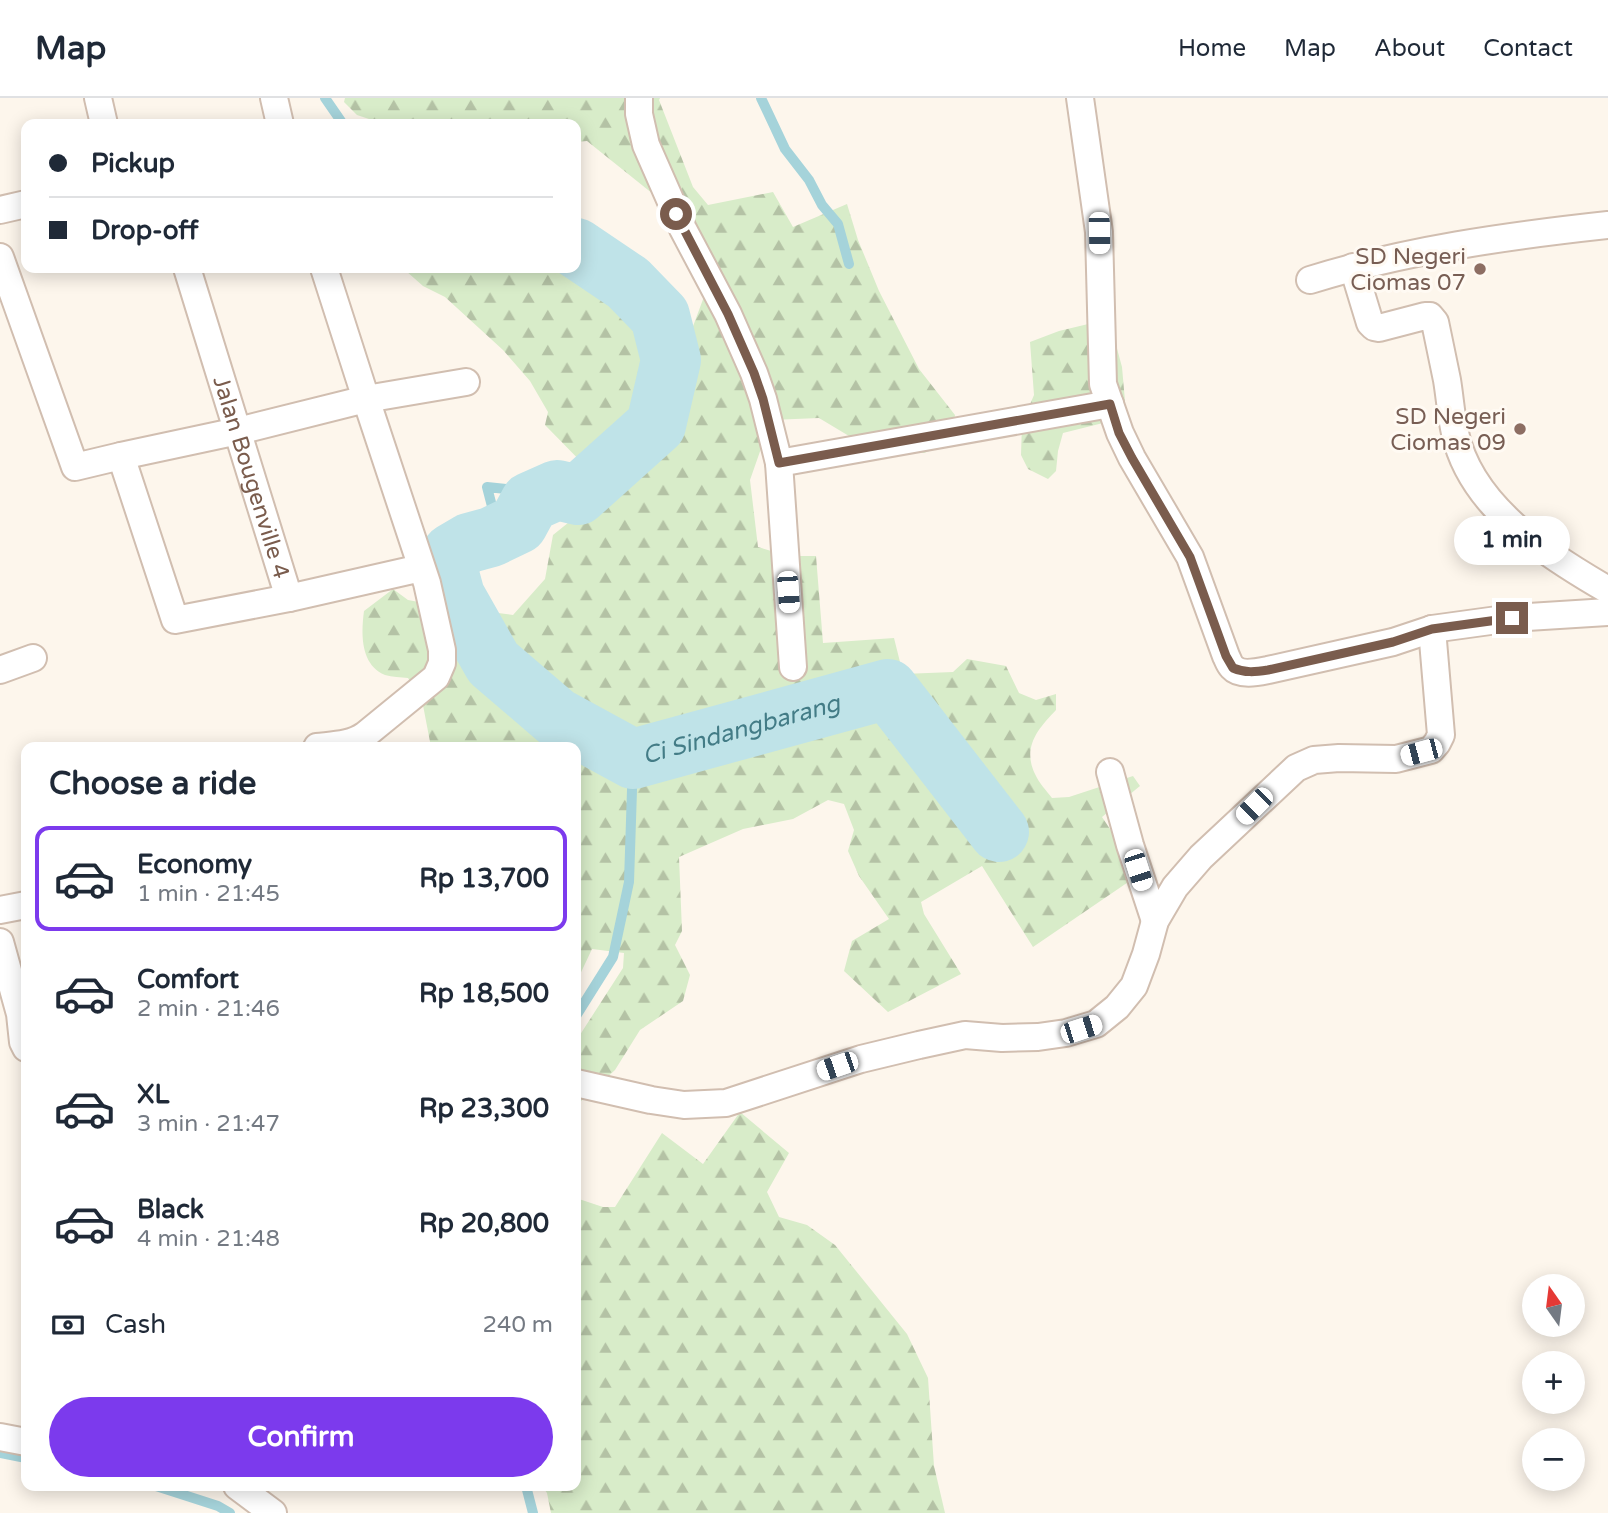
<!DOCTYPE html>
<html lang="en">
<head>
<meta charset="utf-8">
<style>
	body { margin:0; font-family:"Varela Round",sans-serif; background:#f2f2f3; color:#1f2937; height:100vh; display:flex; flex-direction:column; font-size:26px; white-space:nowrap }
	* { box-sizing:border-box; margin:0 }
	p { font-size:23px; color:#747a83 }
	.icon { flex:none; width:38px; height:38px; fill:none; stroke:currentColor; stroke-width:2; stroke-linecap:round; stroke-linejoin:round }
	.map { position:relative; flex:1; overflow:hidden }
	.details { position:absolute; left:21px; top:644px; width:560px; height:749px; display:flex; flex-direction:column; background:#fff; border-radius:14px; box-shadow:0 4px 18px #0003 }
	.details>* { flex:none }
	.hud { position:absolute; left:21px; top:21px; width:560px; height:154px; border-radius:14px; box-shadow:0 4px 18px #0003; display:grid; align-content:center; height:154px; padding:0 28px; background:#fff }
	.needle { width:46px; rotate:346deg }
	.buttons { position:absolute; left:1522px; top:1176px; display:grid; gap:14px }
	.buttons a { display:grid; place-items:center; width:63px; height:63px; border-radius:50%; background:#fff; box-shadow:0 4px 18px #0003; font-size:35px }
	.end { position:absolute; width:32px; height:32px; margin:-16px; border:9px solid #7a5c4d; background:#fff; box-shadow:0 0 0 4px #fff }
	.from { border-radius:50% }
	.bubble { position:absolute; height:49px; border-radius:24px; background:#fff; box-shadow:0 4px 18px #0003; font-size:23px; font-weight:700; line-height:49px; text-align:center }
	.car { position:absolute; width:21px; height:42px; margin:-21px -10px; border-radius:9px; box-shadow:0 0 5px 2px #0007; background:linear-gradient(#fff 24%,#345 0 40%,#fff 0 76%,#345 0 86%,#fff 0) }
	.hud b { display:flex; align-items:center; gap:24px; height:66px; font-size:26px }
	.hud b+b { border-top:2px solid #e0e1e3 }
	.hud i { width:18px; height:18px; background:#1f2937 }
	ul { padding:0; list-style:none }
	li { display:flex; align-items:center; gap:21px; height:105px; margin:0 14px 10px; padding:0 14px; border:4px solid transparent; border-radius:14px }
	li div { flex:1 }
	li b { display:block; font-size:26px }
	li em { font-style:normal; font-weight:700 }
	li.current { border-color:#7c3aed }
	li>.icon { width:63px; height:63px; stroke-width:1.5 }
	h2 { padding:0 28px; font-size:32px; line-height:84px }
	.pay { display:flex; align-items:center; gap:18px; height:77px; padding:0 28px; font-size:26px }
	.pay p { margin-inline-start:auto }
	.primary-button { display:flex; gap:14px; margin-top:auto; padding:14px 28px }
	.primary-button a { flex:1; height:80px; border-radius:42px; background:#7c3aed; color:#fff; font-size:28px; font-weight:700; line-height:80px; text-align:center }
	header { display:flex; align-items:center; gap:42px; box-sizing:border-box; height:98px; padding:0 35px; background:#fff; border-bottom:2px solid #e0e1e3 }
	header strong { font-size:33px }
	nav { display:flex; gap:38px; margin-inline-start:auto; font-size:24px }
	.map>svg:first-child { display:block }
	.forest { fill:url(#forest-firs) }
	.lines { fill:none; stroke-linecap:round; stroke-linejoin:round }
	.stream { stroke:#a5d3da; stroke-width:10 }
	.river { stroke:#bfe3e8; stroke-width:60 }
	.minor-casing { stroke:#d1beb0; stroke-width:30 }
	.minor { stroke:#fff; stroke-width:26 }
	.route { stroke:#7a5c4d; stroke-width:9 }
	.education-dot { fill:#8d6e63; stroke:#fffaf3; stroke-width:2.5 }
	.labels { text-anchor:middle; stroke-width:6; stroke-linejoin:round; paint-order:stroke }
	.education-label { font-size:23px; fill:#785e54; stroke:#fffaf3; text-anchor:end }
	.street-label { font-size:23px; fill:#7a5c4d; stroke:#fffaf3 }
	.water-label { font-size:24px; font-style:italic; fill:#437c86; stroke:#fffaf3 }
</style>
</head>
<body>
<header>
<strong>Map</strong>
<nav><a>Home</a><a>Map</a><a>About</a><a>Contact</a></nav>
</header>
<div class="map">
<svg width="1608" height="1415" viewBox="0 0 1608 1415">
	<defs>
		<pattern id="forest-firs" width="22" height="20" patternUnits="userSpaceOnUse" patternTransform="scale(1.75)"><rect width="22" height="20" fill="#d8ecc9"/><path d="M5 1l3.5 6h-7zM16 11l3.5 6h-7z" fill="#b4c2a5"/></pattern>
	</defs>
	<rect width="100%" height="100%" fill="#fdf6ec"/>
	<!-- forest -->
	<g class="forest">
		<path d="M345,0H660L659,2L693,89L708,107L773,94L793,129L847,106L858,142L879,193L919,271L955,317L950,345L924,355L864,347L819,320L771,322L750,382L758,449L788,458H816L823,545L894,540L903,576L953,574L967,561L1006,568L1019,595L1036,602L1056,596V612C1038,631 1022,649 1035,676C1039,685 1046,692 1052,700L1069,699L1133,678L1140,688L1102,719L1140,776L1033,849L982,768L921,804L924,816L961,876L888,914L844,873L852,843L889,821L859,778L848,753L854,732L844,706L828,702L793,721L743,731L679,759L682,833L675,847L690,877L683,903L640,932L615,972L580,1004L576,1025V943L623,870L624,855L592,851L576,885V649H431L422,602L408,580C401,579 392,579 385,577C360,567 361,535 364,513L393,491L408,502L435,507L513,517L545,481L553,437L594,404V377L545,327L548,314L530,283L503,252L445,199L423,188L406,173L405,170H576L610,189L644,218L657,240L678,247L689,239L705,196L678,116L587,43L576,44V26H384L357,17L344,4Z"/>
		<polygon points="1109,221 1122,269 1125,303 1119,321 1063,335 1058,353 1056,373 1048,381 1028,371 1021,357 1022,325 1034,297 1030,244 1059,233"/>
		<polygon points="740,1014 789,1055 767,1094 779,1119 807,1127 835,1147 907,1236 928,1280 934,1368 945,1415 551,1415 547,1395 542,1388 576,1388 576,1100 603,1109 615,1109 662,1035 703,1066"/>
	</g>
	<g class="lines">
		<!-- stream -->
		<g class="stream">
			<polyline points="325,0 343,26"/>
			<polyline points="761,0 785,51 809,82 822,107 838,126 849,166"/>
			<polyline points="503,433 494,416 487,389 506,391 530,404"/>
			<polyline points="576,918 613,859 629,784 633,661"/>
			<polyline points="0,1355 26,1360"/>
			<polyline points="156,1388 218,1408 230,1415"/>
			<polyline points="526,1388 533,1415"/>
		</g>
		<!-- river -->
		<path class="river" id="s1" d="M576,150L628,185L660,218L671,262L656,327L578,397L557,392L530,404L518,426L491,439L469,445L452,455L449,476L455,498L493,565L556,619L633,661L888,591L999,734"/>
		<!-- minor casing -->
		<g class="minor-casing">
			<g id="minor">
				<polyline points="98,0 104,26"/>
				<polyline points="274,0 280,26"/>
				<polyline points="639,0 639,16 646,47 683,131 728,216 754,275 763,301 779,365"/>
				<path d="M1080,0L1099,134L1103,286L1120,335L1132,360L1190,459L1226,558C1228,562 1229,566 1232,569C1240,578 1258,574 1268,572L1393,544L1432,531L1512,520L1608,514"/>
				<polyline points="0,112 26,106"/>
				<polyline points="0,159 75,369 121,358 238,333 366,301 324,170"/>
				<path d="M1353,169L1370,225L1374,229L1379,230L1425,218H1430L1435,224C1439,243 1443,263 1447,282C1450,300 1451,318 1455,335C1471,409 1547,457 1608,492"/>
				<path id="s2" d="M187,170L289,500L421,470"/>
				<path d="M1310,182C1406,152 1507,138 1608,127"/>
				<polyline points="121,358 175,522 289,500"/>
				<polyline points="793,569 779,365 1110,306"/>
				<polyline points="0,572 33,560"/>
				<path d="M317,649C334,647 351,647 365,637L436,579L442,565V552L427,485L366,301L466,284"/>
				<polyline points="1110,674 1130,747 1155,823"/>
				<polyline points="0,812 26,807"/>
				<polyline points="0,844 20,916 23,944 26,950"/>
				<polyline points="576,985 651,1002 684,1007 726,1005 861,961 919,947 965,937 1002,940 1038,939 1066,935 1096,926 1117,909 1134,888 1146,856 1155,823 1175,789 1201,759 1296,670 1314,662 1339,660 1396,661 1431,652 1437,645 1441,637 1432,531"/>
				<polyline points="0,1339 26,1344"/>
				<polyline points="237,1388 273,1415"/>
			</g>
		</g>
		<!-- minor -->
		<use href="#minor" class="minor"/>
	</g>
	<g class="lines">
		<!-- route -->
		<path class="route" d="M676,116L728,216L754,275L763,301L779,365L1110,306L1119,335L1132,360L1190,459L1226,558L1233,570C1245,575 1255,574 1268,572L1393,544L1432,531L1512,520"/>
	</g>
	<!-- markers -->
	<g class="education-dot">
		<circle cx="1480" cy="171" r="7"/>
		<circle cx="1520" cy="331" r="7"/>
	</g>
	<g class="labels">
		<!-- education labels -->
		<g class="education-label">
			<text x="1466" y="166">SD Negeri<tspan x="1466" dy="26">Ciomas 07</tspan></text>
			<text x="1506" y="326">SD Negeri<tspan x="1506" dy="26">Ciomas 09</tspan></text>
		</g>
		<!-- street labels -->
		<g class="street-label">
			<text dy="8" stroke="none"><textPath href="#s2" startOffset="219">Jalan Bougenville 4</textPath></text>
		</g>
		<!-- water labels -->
		<g class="water-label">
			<text dy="8" stroke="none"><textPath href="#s1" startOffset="878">Ci Sindangbarang</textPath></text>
		</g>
	</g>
</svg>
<div class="buttons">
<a><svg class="needle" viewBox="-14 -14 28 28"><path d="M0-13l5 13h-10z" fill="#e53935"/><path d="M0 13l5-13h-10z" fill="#747a83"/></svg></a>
<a>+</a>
<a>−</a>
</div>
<i class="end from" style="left:676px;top:116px"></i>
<i class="end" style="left:1512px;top:520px"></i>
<div class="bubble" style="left:1454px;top:418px;width:116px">1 min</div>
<i class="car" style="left:1099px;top:135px;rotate:179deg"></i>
<i class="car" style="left:788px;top:494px;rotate:176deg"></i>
<i class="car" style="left:1421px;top:654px;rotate:255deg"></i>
<i class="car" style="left:1254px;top:708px;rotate:225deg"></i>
<i class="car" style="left:1138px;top:772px;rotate:162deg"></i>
<i class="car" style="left:1081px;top:931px;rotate:72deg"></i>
<i class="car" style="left:837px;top:968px;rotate:251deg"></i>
<div class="hud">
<b><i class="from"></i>Pickup</b>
<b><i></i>Drop-off</b>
</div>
<section class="details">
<h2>Choose a ride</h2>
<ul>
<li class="current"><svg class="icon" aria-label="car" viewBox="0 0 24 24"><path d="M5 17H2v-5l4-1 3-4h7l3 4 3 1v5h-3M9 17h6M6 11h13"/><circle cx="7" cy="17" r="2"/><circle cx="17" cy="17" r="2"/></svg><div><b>Economy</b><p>1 min · 21:45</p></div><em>Rp 13,700</em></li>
<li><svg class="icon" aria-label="car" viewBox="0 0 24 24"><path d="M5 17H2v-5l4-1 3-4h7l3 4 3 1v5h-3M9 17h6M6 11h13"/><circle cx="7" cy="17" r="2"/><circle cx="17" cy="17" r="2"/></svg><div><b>Comfort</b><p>2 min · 21:46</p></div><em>Rp 18,500</em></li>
<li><svg class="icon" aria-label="car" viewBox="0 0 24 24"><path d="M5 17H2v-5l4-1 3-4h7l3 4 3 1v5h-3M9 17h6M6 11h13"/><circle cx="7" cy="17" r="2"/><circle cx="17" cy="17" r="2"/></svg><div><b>XL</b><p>3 min · 21:47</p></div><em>Rp 23,300</em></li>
<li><svg class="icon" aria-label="car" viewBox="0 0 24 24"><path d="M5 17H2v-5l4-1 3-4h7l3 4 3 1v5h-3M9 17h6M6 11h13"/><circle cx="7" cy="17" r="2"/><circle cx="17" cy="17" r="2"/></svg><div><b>Black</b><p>4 min · 21:48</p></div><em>Rp 20,800</em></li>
</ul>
<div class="pay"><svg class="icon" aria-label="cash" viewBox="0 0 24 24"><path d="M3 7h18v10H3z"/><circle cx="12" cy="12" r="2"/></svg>Cash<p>240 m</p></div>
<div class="primary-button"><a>Confirm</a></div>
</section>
</div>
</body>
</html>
